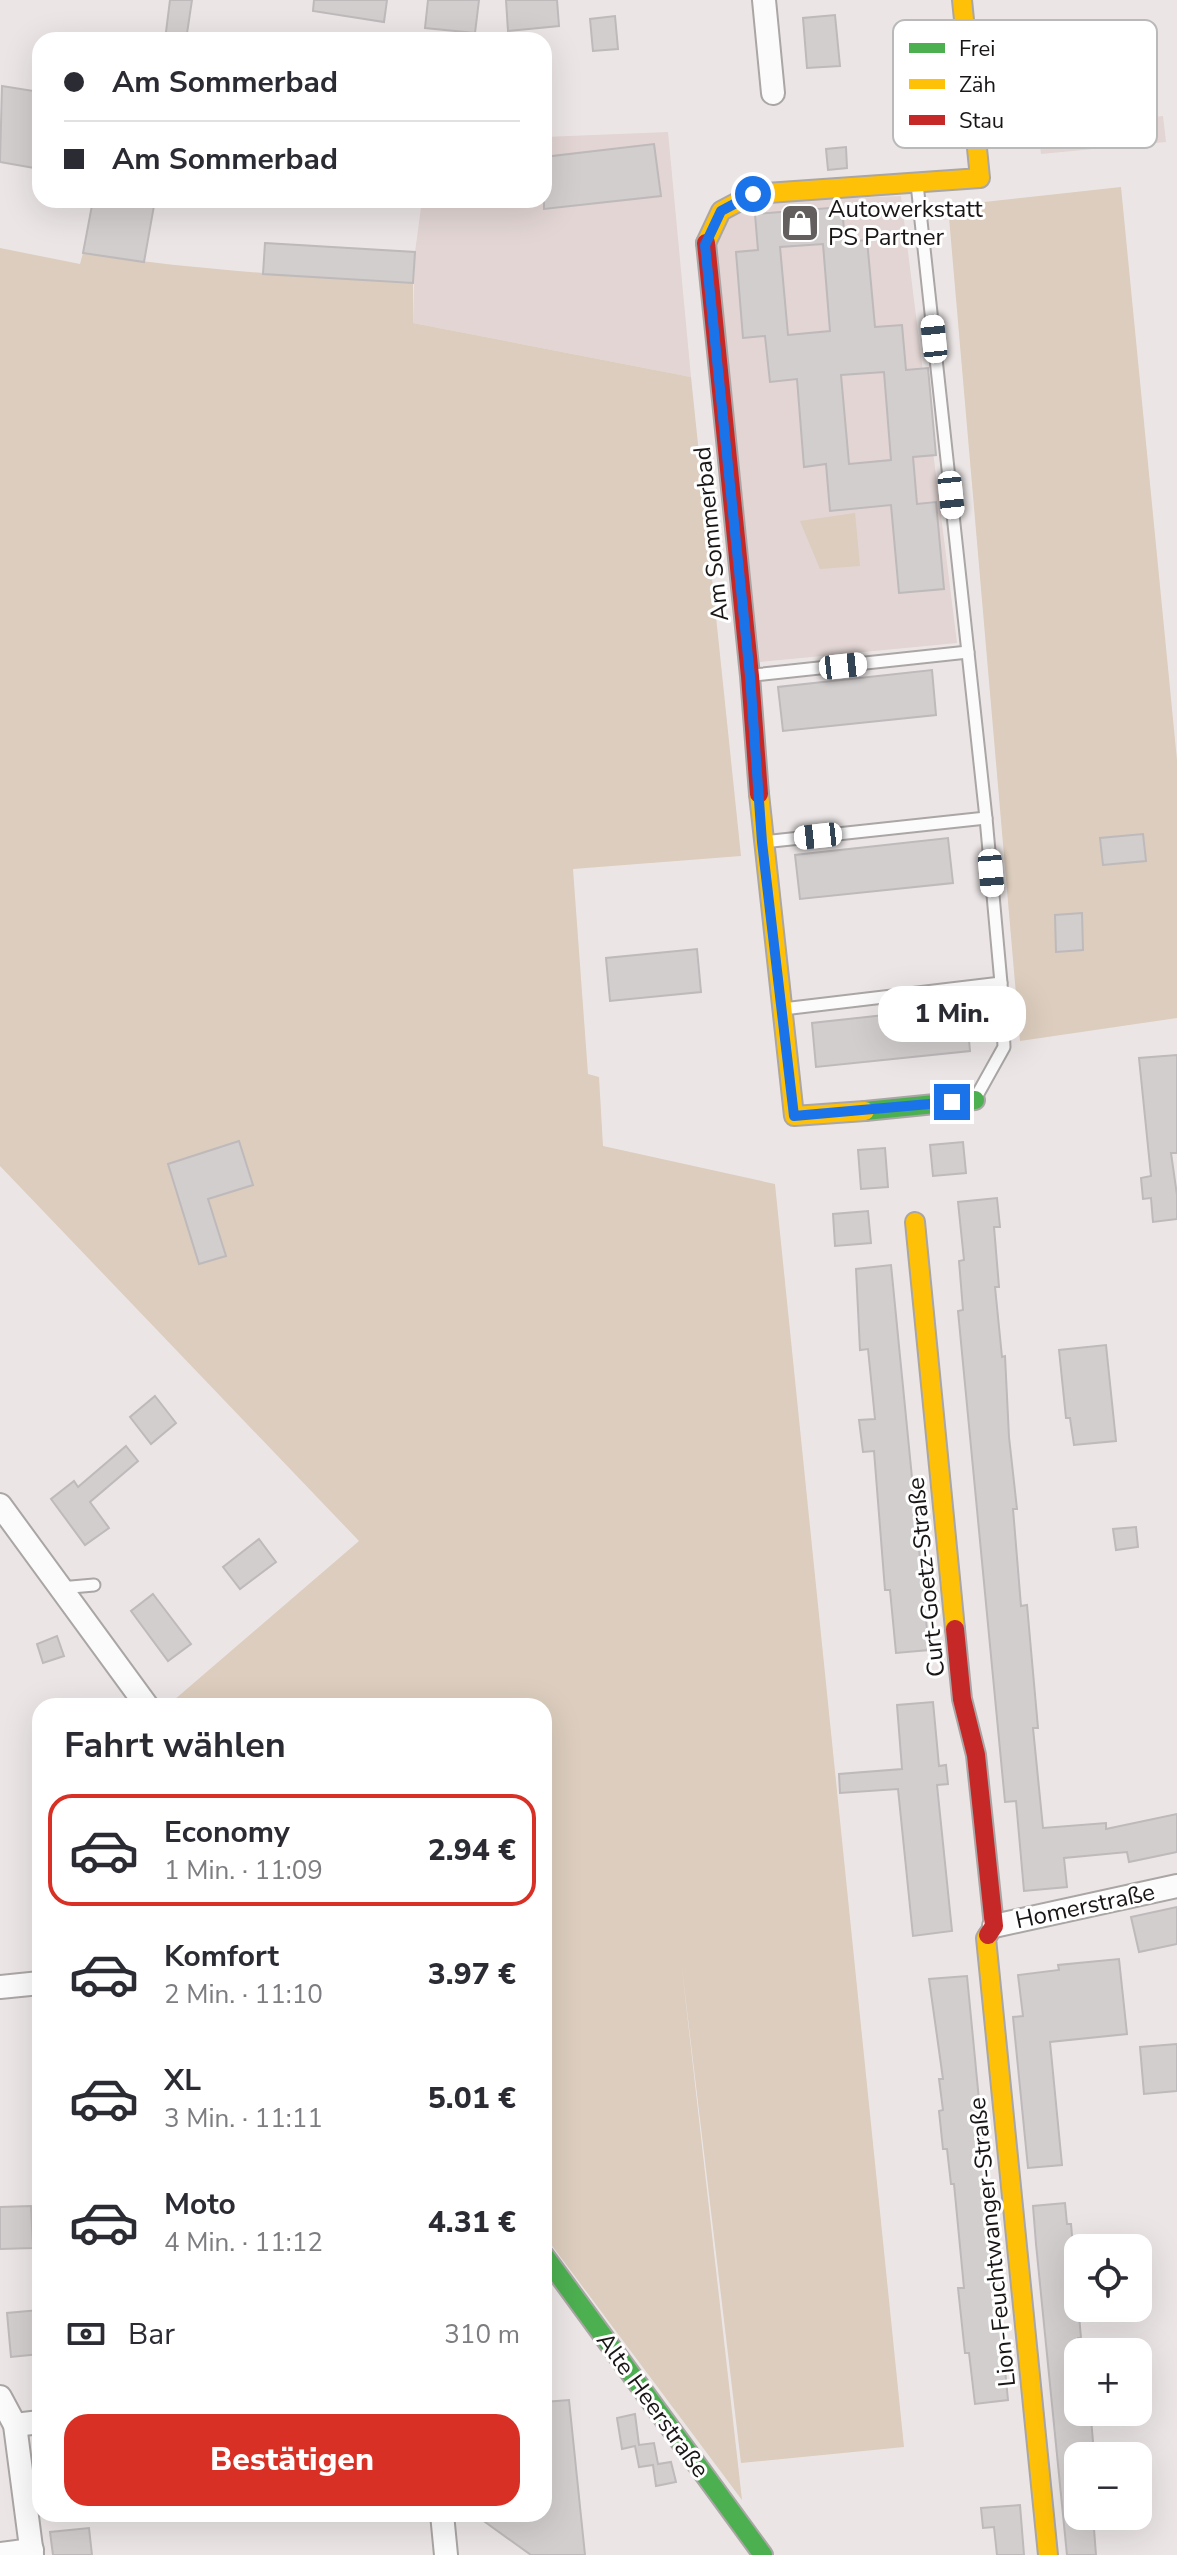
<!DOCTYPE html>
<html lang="de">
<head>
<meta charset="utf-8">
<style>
	body { margin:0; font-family:"Nunito Sans",sans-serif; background:#f7f7f7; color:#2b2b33; height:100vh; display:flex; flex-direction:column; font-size:30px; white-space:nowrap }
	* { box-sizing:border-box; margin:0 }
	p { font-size:26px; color:#7c7c81 }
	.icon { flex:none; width:44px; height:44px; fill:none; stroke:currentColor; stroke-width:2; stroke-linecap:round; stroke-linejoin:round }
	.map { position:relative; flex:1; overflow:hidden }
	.side { position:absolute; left:32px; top:1698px; width:520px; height:824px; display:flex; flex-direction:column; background:#fff; border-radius:24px; box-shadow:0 8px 32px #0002 }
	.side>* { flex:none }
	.guide { position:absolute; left:32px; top:32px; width:520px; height:176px; border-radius:24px; box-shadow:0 8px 32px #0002; display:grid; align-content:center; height:176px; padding:0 32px; background:#fff }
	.fabs { position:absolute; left:1064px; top:2234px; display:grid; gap:16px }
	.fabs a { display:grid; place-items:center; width:88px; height:88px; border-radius:16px; background:#fff; box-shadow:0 8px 32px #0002; font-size:40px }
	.end { position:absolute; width:36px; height:36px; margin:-18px; border:10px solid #1a73e8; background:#fff; box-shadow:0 0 0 4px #fff }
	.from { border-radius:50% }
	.bubble { position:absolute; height:56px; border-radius:24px; background:#fff; box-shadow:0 8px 32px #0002; font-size:26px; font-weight:800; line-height:56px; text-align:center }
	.car { position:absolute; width:24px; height:48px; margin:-24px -12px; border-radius:10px; box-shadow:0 0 6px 2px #0007; background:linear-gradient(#fff 24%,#345 0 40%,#fff 0 76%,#345 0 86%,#fff 0) }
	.guide b { display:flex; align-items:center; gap:28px; height:76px; font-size:30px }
	.guide b+b { border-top:2px solid #e1e1e2 }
	.guide i { width:20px; height:20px; background:#2b2b33 }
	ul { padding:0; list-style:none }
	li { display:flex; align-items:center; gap:24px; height:112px; margin:0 16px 12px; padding:0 16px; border:4px solid transparent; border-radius:24px }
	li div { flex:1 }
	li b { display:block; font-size:30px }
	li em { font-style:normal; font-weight:800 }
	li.active { border-color:#d93025 }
	li>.icon { width:72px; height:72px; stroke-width:1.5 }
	h2 { padding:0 32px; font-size:36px; line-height:96px }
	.pay { display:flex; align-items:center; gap:20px; height:88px; padding:0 32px; font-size:30px }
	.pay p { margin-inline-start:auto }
	.primary-button { display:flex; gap:16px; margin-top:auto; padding:16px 32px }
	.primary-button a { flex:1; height:92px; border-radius:24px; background:#d93025; color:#fff; font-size:32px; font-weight:800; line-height:92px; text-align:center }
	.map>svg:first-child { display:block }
	.built { fill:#e2d5d3 }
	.green { fill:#dccdbe }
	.building { fill:#d3cece; stroke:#beb9ba; stroke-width:2; fill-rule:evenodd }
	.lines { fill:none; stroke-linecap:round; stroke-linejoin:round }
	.lane-casing { stroke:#aaa6a5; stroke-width:15 }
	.street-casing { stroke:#aaa6a5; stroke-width:26 }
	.fast-casing { stroke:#aaa6a5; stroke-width:22 }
	.slow-casing { stroke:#aaa6a5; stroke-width:22 }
	.jam-casing { stroke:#aaa6a5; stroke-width:22 }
	.lane { stroke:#fcfbfb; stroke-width:11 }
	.street { stroke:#fcfbfb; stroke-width:22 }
	.fast { stroke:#4caf50; stroke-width:18 }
	.slow { stroke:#ffc107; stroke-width:18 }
	.jam { stroke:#c62828; stroke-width:18 }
	.route { stroke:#1a73e8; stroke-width:10 }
	.labels { text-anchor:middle; stroke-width:6; stroke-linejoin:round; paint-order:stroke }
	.poi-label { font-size:24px; fill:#191615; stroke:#fff; text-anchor:start }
	.street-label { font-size:24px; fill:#191615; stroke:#fff }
	.key { fill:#fff; stroke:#bab9b9; stroke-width:2 }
	.key-label { font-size:22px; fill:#191615 }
</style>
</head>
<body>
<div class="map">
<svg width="1177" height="2555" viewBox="0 0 1177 2555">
	<rect width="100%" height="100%" fill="#ebe6e5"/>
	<!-- built -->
	<g class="built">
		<polygon points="1163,116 1166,142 1041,154 1038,128"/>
		<polygon points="668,132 691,377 413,323 415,252 422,200 544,200 544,137"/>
		<polygon points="901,196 957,643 760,662 716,248 723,218 747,202"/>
	</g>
	<!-- green -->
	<g class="green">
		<polygon points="1121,187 1177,760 1177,1018 1020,1041 948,206"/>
		<path d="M0,248L80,264L83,253C192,270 303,276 413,283V323L691,377L741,856L573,869L588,1074L599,1077L603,1146L775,1184L904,2447L741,2463L681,1960L742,2500L544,2235V1706H167L359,1541L0,1166Z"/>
		<polygon points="855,513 860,566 820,569 800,521"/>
	</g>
	<!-- building -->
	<g class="building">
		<polygon points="170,0 192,0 186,40 165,40"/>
		<polygon points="314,0 387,0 384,22 313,11"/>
		<polygon points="428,0 479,0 475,33 425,28"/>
		<polygon points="506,0 557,0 559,26 508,31"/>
		<polygon points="835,15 840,66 807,68 803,18"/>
		<polygon points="615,16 618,49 593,51 590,19"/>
		<polygon points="2,86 40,92 40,169 0,162"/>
		<polygon points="654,144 661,196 544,209 544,157"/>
		<polygon points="846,147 847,168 828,170 826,149"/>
		<polygon points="93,200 155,200 144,262 83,253"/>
		<path d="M842,207L845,242L867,240L875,327L902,325L906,370L928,368L936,455L913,457L917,504L936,502L944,589L899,593L891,505L830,511L826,464L804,467L797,379L770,382L765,336L743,338L736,252L758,250L755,214ZM823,244L830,331L788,335L780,247ZM884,372L891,460L849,464L841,375Z"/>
		<polygon points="265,243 415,252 413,283 263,274"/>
		<polygon points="932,670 936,715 783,731 778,687"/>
		<polygon points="1143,834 1146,861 1103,865 1100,838"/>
		<polygon points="948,838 953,883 800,899 795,855"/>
		<polygon points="1082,913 1083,950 1056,952 1055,915"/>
		<polygon points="697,949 701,992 610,1001 606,958"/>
		<polygon points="966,1006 970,1051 816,1067 812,1023"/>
		<polygon points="1177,1055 1177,1153 1171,1153 1177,1195 1177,1219 1153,1222 1151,1198 1143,1199 1141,1178 1151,1176 1139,1058"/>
		<polygon points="239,1141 253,1185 208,1199 226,1256 199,1264 168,1164"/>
		<polygon points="963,1142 966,1173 933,1176 930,1145"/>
		<polygon points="885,1148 888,1187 861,1189 858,1150"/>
		<polygon points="997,1198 1000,1227 994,1227 999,1287 995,1287 1002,1357 1005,1356 1009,1437 1017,1509 1013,1509 1021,1606 1027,1605 1031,1650 1038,1728 1033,1728 1043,1828 1106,1823 1106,1829 1177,1814 1177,1852 1129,1862 1127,1852 1064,1858 1067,1887 1024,1891 1016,1801 1005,1802 958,1311 963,1310 959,1261 964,1260 958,1202"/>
		<polygon points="868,1211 871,1243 835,1246 833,1214"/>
		<polygon points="891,1265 929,1650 896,1653 890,1590 885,1590 874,1451 863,1452 859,1420 875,1419 868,1349 860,1350 856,1269"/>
		<polygon points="1106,1345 1116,1441 1074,1445 1070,1418 1066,1418 1059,1350"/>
		<polygon points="155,1396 176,1423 151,1444 130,1417"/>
		<polygon points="126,1446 138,1461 90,1502 109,1528 85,1545 51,1499 74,1481 78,1487"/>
		<polygon points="1136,1527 1138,1547 1116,1550 1113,1529"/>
		<polygon points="259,1539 276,1562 240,1589 223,1567"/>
		<polygon points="153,1594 191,1644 168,1661 131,1611"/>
		<polygon points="57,1636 64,1656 43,1663 37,1644"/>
		<polygon points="933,1702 939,1766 946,1765 948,1784 937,1785 952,1931 913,1936 898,1789 840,1793 839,1774 902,1769 897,1705"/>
		<polygon points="1177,1907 1177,1944 1139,1952 1131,1917"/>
		<polygon points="1119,1959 1127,2034 1050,2042 1062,2165 1028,2168 1013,2017 1023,2016 1018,1975 1059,1970 1058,1965"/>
		<polygon points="967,1976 1008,2400 975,2404 969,2353 965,2353 958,2288 964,2288 954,2184 951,2184 947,2149 943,2149 939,2111 943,2110 939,2079 943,2079 929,1979"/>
		<polygon points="1177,2044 1177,2091 1144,2094 1140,2047"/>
		<polygon points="1065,2203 1067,2224 1071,2224 1081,2338 1078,2338 1078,2412 1085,2412 1086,2419 1091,2418 1094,2454 1078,2456 1078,2516 1093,2516 1096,2555 1067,2555 1036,2244 1033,2206"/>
		<polygon points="31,2206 33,2248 0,2249 0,2207"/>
		<polygon points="39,2310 40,2354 11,2357 7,2313"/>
		<polygon points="569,2400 585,2555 531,2555 474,2514 544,2514 544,2402"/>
		<polygon points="635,2414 639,2445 654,2443 658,2464 671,2462 676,2482 656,2486 653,2465 639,2467 635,2446 622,2449 617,2418"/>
		<polygon points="1020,2505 1024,2555 997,2555 994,2527 983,2528 981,2508"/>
		<polygon points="89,2528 92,2555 53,2555 50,2532"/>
	</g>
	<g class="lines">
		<!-- lane casing -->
		<g class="lane-casing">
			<g id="lane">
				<polyline points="917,184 986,818 1001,983 1004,1047 975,1099"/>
				<polyline points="754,675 968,652"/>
				<polyline points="763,842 986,818"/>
				<polyline points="783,1009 1001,983"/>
				<polyline points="60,1588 94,1585"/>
			</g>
		</g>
		<!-- street casing -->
		<g class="street-casing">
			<g id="street">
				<polyline points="764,0 773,93"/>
				<polyline points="0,1505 147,1706"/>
				<polyline points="994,1926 1177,1886"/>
				<polyline points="0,1987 40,1983"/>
				<polyline points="0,2397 15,2425 32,2555"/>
				<polyline points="15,2425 40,2422"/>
				<polyline points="442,2514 446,2555"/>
				<polyline points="0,2554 32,2550"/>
			</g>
		</g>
		<!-- fast casing -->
		<g class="fast-casing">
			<g id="fast">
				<polyline points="865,1111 975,1100"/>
				<polyline points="544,2255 763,2555"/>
			</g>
		</g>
		<!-- slow casing -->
		<g class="slow-casing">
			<g id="slow">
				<polyline points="706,243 721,211 753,194 980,178 962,0"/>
				<polyline points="759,794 794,1116 865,1111"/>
				<polyline points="915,1222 955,1629"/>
				<polyline points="988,1935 986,1938 1048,2555"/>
			</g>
		</g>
		<!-- jam casing -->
		<g class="jam-casing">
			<g id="jam">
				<polyline points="706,243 750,676 759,794"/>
				<polyline points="955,1629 962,1699 976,1755 994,1926 988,1935"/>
			</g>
		</g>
		<!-- lane -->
		<use href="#lane" class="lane"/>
		<!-- street -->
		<use href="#street" class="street"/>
		<!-- fast -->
		<use href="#fast" class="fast"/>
		<!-- slow -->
		<use href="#slow" class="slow"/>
		<!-- jam -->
		<use href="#jam" class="jam"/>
	</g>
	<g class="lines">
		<!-- route -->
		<polyline class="route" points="753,194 721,211 705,245 750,676 762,842 794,1116 952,1102"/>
	</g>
	<!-- icons -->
	<defs>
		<g id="shop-square" transform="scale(2)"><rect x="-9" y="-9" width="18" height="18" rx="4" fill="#625f5e" stroke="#fff"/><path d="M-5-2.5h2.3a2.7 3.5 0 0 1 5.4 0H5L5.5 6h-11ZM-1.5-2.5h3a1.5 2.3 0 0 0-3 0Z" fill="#fff"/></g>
	</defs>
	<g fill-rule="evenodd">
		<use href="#shop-square" x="800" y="223"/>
	</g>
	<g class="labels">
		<!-- poi labels -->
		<g class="poi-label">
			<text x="828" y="217">Autowerkstatt<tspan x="828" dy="28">PS Partner</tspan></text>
		</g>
		<!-- street labels -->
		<g class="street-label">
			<text transform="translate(711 534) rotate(-96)" y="8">Am Sommerbad</text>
			<text transform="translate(926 1577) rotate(-96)" y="8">Curt-Goetz-Straße</text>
			<text transform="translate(1085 1906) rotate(-12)" y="8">Homerstraße</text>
			<text transform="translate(992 2242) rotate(-96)" y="8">Lion-Feuchtwanger-Straße</text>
			<text transform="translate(653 2405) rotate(54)" y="8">Alte Heerstraße</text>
		</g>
	</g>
	<!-- legend -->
	<rect x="893" y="20" width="264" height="128" rx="12" class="key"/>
	<rect x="909" y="43" width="36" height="10" fill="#4caf50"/>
	<rect x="909" y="79" width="36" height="10" fill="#ffc107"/>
	<rect x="909" y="115" width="36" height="10" fill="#c62828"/>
	<g class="key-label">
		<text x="959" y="56">Frei</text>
		<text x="959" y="92">Zäh</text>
		<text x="959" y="128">Stau</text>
	</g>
</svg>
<div class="fabs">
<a><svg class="icon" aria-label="locate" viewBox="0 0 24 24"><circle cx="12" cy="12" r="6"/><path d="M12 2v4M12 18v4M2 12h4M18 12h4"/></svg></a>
<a>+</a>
<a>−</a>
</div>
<i class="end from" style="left:753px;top:194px"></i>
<i class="end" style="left:952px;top:1102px"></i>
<div class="bubble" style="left:878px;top:986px;width:148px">1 Min.</div>
<i class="car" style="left:934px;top:339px;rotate:354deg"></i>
<i class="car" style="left:951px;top:495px;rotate:174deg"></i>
<i class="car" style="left:843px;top:666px;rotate:84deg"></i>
<i class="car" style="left:818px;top:836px;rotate:264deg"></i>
<i class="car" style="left:991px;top:873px;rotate:175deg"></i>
<div class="guide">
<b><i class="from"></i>Am Sommerbad</b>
<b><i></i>Am Sommerbad</b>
</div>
<section class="side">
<h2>Fahrt wählen</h2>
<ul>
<li class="active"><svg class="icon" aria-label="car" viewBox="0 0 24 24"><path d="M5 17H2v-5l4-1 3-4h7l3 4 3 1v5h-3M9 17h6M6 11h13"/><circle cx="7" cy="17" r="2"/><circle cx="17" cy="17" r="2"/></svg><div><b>Economy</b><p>1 Min. · 11:09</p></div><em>2.94 €</em></li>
<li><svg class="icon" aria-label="car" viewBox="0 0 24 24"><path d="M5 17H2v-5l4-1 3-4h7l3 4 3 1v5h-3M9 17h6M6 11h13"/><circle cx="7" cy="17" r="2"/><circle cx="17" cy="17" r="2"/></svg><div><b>Komfort</b><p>2 Min. · 11:10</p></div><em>3.97 €</em></li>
<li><svg class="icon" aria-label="car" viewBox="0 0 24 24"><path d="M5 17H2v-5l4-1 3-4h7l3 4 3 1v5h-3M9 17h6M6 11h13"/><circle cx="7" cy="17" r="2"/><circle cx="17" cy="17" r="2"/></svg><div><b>XL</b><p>3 Min. · 11:11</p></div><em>5.01 €</em></li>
<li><svg class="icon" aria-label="car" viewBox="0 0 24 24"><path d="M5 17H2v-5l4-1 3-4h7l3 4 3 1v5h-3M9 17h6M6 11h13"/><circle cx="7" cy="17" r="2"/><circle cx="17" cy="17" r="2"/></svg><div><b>Moto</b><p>4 Min. · 11:12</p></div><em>4.31 €</em></li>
</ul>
<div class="pay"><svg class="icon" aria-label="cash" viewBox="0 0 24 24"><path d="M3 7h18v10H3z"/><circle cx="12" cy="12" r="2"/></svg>Bar<p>310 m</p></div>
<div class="primary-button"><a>Bestätigen</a></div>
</section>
</div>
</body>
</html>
